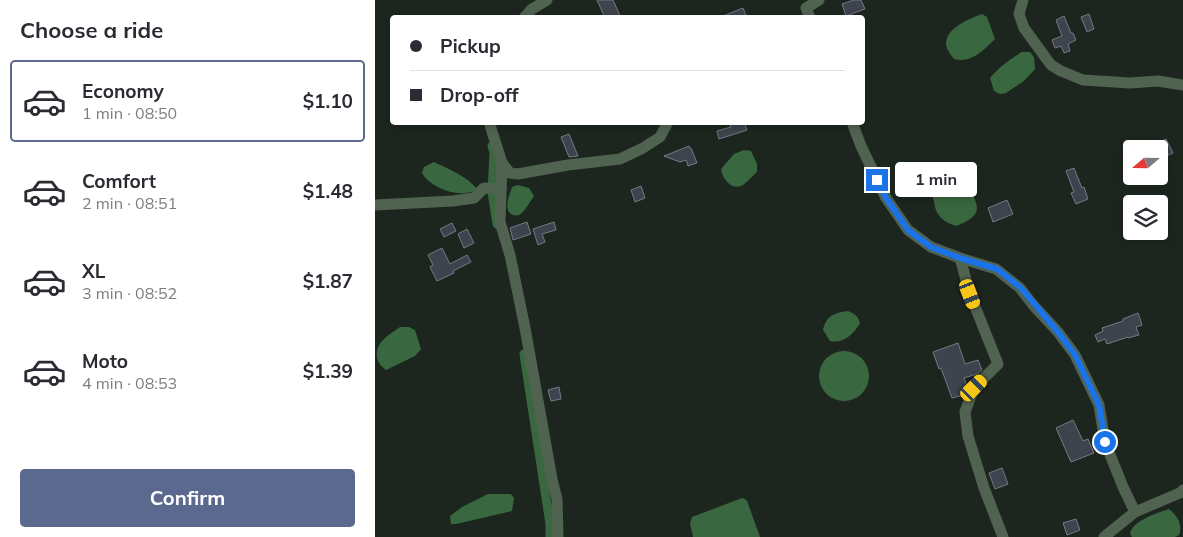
<!DOCTYPE html>
<html lang="en">
<head>
<meta charset="utf-8">
<style>
	body { margin:0; font-family:Mulish,sans-serif; background:#f7f7f7; color:#2b2b33; height:100vh; display:flex; flex-direction:column; font-size:19px; white-space:nowrap }
	* { box-sizing:border-box; margin:0 }
	p { font-size:16px; color:#7c7c81 }
	.icon { flex:none; width:28px; height:28px; fill:none; stroke:currentColor; stroke-width:2; stroke-linecap:round; stroke-linejoin:round }
	.map { position:relative; flex:1; overflow:hidden }
	.drawer { display:flex; flex-direction:column; background:#fff; width:375px }
	.drawer>* { flex:none }
	.banner { position:absolute; left:15px; top:15px; width:475px; height:110px; border-radius:5px; box-shadow:0 2px 8px #0003; display:grid; align-content:center; height:110px; padding:0 20px; background:#fff }
	.needle { width:32px; rotate:250deg }
	.controls { position:absolute; left:748px; top:140px; display:grid; gap:10px }
	.controls a { display:grid; place-items:center; width:45px; height:45px; border-radius:5px; background:#fff; box-shadow:0 2px 8px #0003; font-size:25px }
	.end { position:absolute; width:22px; height:22px; margin:-11px; border:6px solid #1a73e8; background:#fff; box-shadow:0 0 0 2px #fff }
	.from { border-radius:50% }
	.bubble { position:absolute; height:35px; border-radius:5px; background:#fff; box-shadow:0 2px 8px #0003; font-size:16px; font-weight:700; line-height:35px; text-align:center }
	.car { position:absolute; width:15px; height:30px; margin:-15px -8px; border-radius:6px; box-shadow:0 0 4px 1px #0007; background:linear-gradient(#f5c518 24%,#345 0 40%,#f5c518 0 76%,#345 0 86%,#f5c518 0) }
	.banner b { display:flex; align-items:center; gap:18px; height:48px; font-size:19px }
	.banner b+b { border-top:1px solid #e1e1e2 }
	.banner i { width:12px; height:12px; background:#2b2b33 }
	ul { padding:0; list-style:none }
	li { display:flex; align-items:center; gap:15px; height:82px; margin:0 10px 8px; padding:0 10px; border:2px solid transparent; border-radius:5px }
	li div { flex:1 }
	li b { display:block; font-size:19px }
	li em { font-style:normal; font-weight:700 }
	li.active { border-color:#5c698e }
	li>.icon { width:45px; height:45px; stroke-width:1.5 }
	h2 { padding:0 20px; font-size:22px; line-height:60px }
	.action { display:flex; gap:10px; margin-top:auto; padding:10px 20px }
	.action a { flex:1; height:58px; border-radius:5px; background:#5c698e; color:#fff; font-size:20px; font-weight:700; line-height:58px; text-align:center }
	main { display:flex; flex:1; min-height:0 }
	.map>svg:first-child { display:block }
	.water { fill:#39673f }
	.lines { fill:none; stroke-linecap:round; stroke-linejoin:round }
	.canal { stroke:#39673f; stroke-width:9 }
	.building { fill:#3e434d; stroke:#747985 }
	.minor { stroke:#506351; stroke-width:11 }
	.route { stroke:#1a73e8; stroke-width:6 }
</style>
</head>
<body>
<main>
<section class="drawer">
<h2>Choose a ride</h2>
<ul>
<li class="active"><svg class="icon" aria-label="car" viewBox="0 0 24 24"><path d="M5 17H2v-5l4-1 3-4h7l3 4 3 1v5h-3M9 17h6M6 11h13"/><circle cx="7" cy="17" r="2"/><circle cx="17" cy="17" r="2"/></svg><div><b>Economy</b><p>1 min · 08:50</p></div><em>$1.10</em></li>
<li><svg class="icon" aria-label="car" viewBox="0 0 24 24"><path d="M5 17H2v-5l4-1 3-4h7l3 4 3 1v5h-3M9 17h6M6 11h13"/><circle cx="7" cy="17" r="2"/><circle cx="17" cy="17" r="2"/></svg><div><b>Comfort</b><p>2 min · 08:51</p></div><em>$1.48</em></li>
<li><svg class="icon" aria-label="car" viewBox="0 0 24 24"><path d="M5 17H2v-5l4-1 3-4h7l3 4 3 1v5h-3M9 17h6M6 11h13"/><circle cx="7" cy="17" r="2"/><circle cx="17" cy="17" r="2"/></svg><div><b>XL</b><p>3 min · 08:52</p></div><em>$1.87</em></li>
<li><svg class="icon" aria-label="car" viewBox="0 0 24 24"><path d="M5 17H2v-5l4-1 3-4h7l3 4 3 1v5h-3M9 17h6M6 11h13"/><circle cx="7" cy="17" r="2"/><circle cx="17" cy="17" r="2"/></svg><div><b>Moto</b><p>4 min · 08:53</p></div><em>$1.39</em></li>
</ul>
<div class="action"><a>Confirm</a></div>
</section>
<div class="map">
<svg width="808" height="537" viewBox="0 0 808 537">
	<rect width="100%" height="100%" fill="#1d261e"/>
	<!-- water -->
	<g class="water">
		<path d="M607,14L612,17L620,39C609,50 596,64 579,59C576,55 572,50 571,45C570,28 594,19 607,14Z"/>
		<path d="M647,52H655L659,57L660,69L649,81L631,93L625,94L619,91L615,78C624,67 635,59 647,52Z"/>
		<path d="M369,150L376,151L382,164V172C377,176 372,183 366,186C355,190 347,177 346,169L359,154Z"/>
		<path d="M59,162C72,168 93,177 102,189C87,200 55,188 47,173L49,167Z"/>
		<path d="M581,183L591,185C606,206 608,216 581,226C568,222 560,215 559,201C558,198 557,196 560,193C564,187 575,185 581,183Z"/>
		<path d="M143,185L154,188L159,196C155,201 150,212 144,215C141,216 138,215 136,214C128,208 135,194 137,187Z"/>
		<path d="M473,311C479,314 483,315 485,323C479,334 468,344 455,341L448,330C451,316 459,313 473,311Z"/>
		<path d="M25,327H34L40,330L46,349L40,356L11,370C7,367 3,363 2,357C0,342 14,335 25,327Z"/>
		<circle cx="469" cy="376" r="25"/>
		<polygon points="113,494 136,494 139,498 137,511 81,524 76,524 75,516 87,507"/>
		<polygon points="367,498 370,499 372,501 385,537 318,537 315,523 317,517"/>
		<path d="M794,509C802,515 808,525 804,535L800,537H757L755,533C759,520 782,513 794,509Z"/>
	</g>
	<g class="lines">
		<!-- canal -->
		<g class="canal">
			<polyline points="117,146 119,153 117,192 122,224"/>
			<polyline points="149,354 175,524 175,537"/>
		</g>
	</g>
	<!-- building -->
	<g class="building">
		<polygon points="222,0 238,0 246,18 230,18"/>
		<polygon points="479,0 486,0 490,9 471,16 467,4"/>
		<polygon points="368,8 372,18 346,18 346,17"/>
		<polygon points="714,14 719,29 712,32 706,17"/>
		<polygon points="689,16 696,33 698,33 701,40 693,44 695,51 689,53 686,46 680,48 677,40 687,36 681,20"/>
		<polygon points="363,122 369,122 372,130 344,139 342,131 356,127 355,125"/>
		<polygon points="194,134 203,156 194,157 186,137"/>
		<polygon points="791,139 798,153 784,159 784,149 770,149"/>
		<polygon points="314,146 315,148 316,148 322,163 313,166 311,160 305,162 289,156"/>
		<polygon points="699,168 707,188 709,187 713,199 701,204 696,193 699,192 691,171"/>
		<polygon points="266,186 270,198 260,202 256,190"/>
		<polygon points="632,200 638,214 618,222 613,208"/>
		<polygon points="152,222 156,234 138,240 135,228"/>
		<polygon points="179,222 181,230 167,234 170,242 163,245 158,229"/>
		<polygon points="77,223 81,231 69,237 65,229"/>
		<polygon points="92,229 99,243 89,248 83,234"/>
		<polygon points="67,248 75,264 92,255 96,262 78,271 79,273 62,281 55,267 58,265 53,255"/>
		<polygon points="763,313 767,325 761,327 764,335 753,338 753,337 732,344 730,339 723,342 720,335 728,331 727,328 748,321 748,319"/>
		<polygon points="583,343 590,364 603,360 607,370 602,374 589,378 592,386 589,395 577,398 566,368 564,369 558,352"/>
		<polygon points="184,387 186,399 176,401 173,390"/>
		<polygon points="698,420 708,441 713,439 719,453 696,462 681,428"/>
		<polygon points="627,468 633,484 620,489 614,473"/>
		<polygon points="701,519 705,530 692,535 688,523"/>
	</g>
	<g class="lines">
		<!-- minor -->
		<g class="minor">
			<polyline points="648,0 644,14 649,28 676,65 686,71 708,80 755,83 783,81 808,85"/>
			<polyline points="149,18 157,9 172,0"/>
			<polyline points="435,18 431,8 444,0"/>
			<polyline points="114,122 127,163 125,222 135,255 150,328 177,479 182,499 183,537"/>
			<polyline points="477,122 486,146 511,198 533,230 556,247 585,258 621,269 645,288 658,305 683,332 700,355 724,405 730,442 748,487 760,512"/>
			<polyline points="127,163 135,173 143,174 193,165 245,159 268,148 285,137 293,122"/>
			<polyline points="0,205 78,201 99,198 109,188 126,189"/>
			<polyline points="585,258 595,294 623,364 599,388 590,412 593,436 609,488 628,537"/>
			<polyline points="729,537 760,512 807,492 808,490"/>
		</g>
	</g>
	<g class="lines">
		<!-- route -->
		<polyline class="route" points="502,180 511,198 533,230 556,247 585,258 622,269 646,288 683,332 700,355 724,405 730,442"/>
	</g>
</svg>
<div class="controls">
<a><svg class="needle" viewBox="-14 -14 28 28"><path d="M0-13l5 13h-10z" fill="#e53935"/><path d="M0 13l5-13h-10z" fill="#7c7c81"/></svg></a>
<a><svg class="icon" aria-label="layers" viewBox="0 0 24 24"><path d="M12 4l9 5-9 5-9-5zM3 14l9 5 9-5"/></svg></a>
</div>
<i class="end from" style="left:730px;top:442px"></i>
<i class="end" style="left:502px;top:180px"></i>
<div class="bubble" style="left:520px;top:162px;width:82px">1 min</div>
<i class="car" style="left:595px;top:294px;rotate:159deg"></i>
<i class="car" style="left:599px;top:388px;rotate:45deg"></i>
<div class="banner">
<b><i class="from"></i>Pickup</b>
<b><i></i>Drop-off</b>
</div>
</div>
</main>
</body>
</html>
